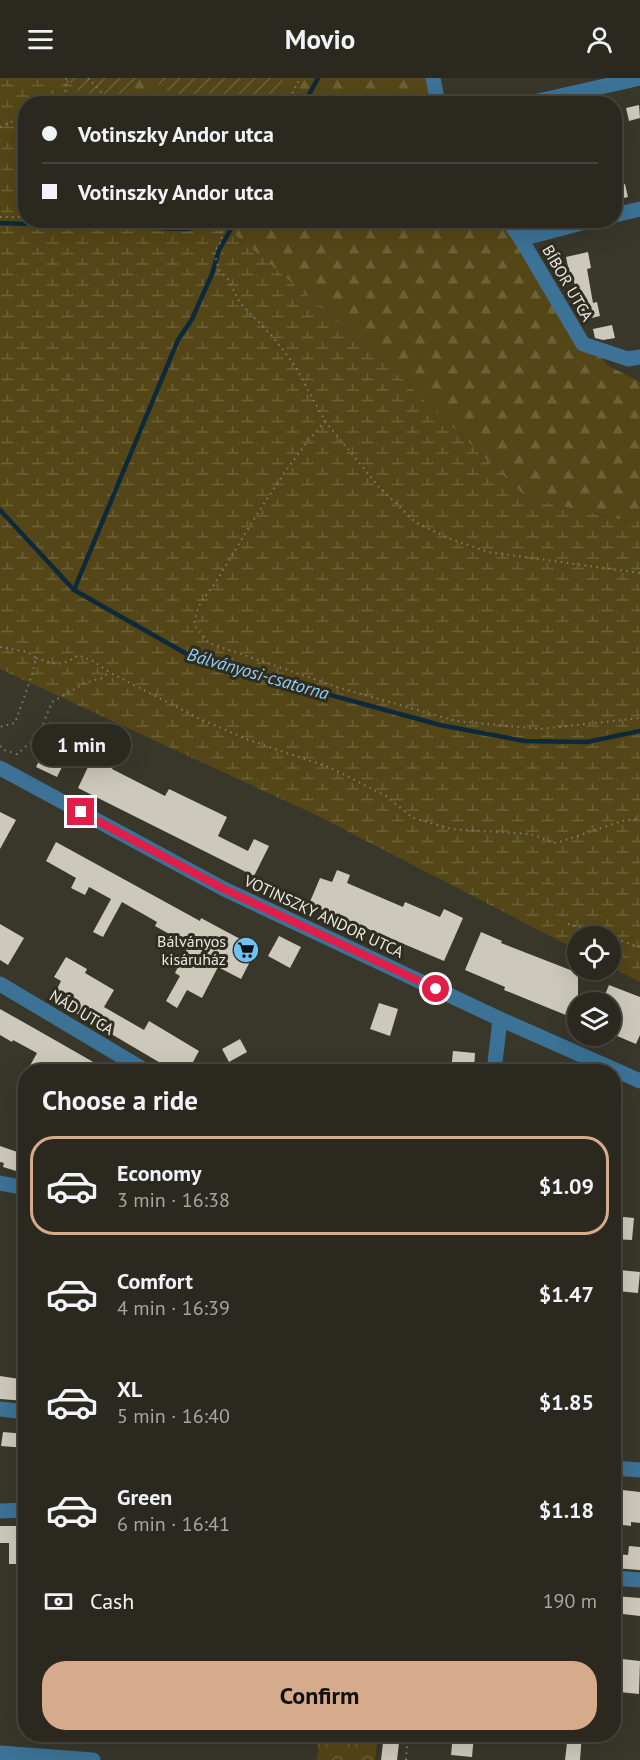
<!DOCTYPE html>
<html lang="en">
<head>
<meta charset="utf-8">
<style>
	body { margin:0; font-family:"PT Sans",sans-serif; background:#333029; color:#f1f3f6; height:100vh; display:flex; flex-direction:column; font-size:22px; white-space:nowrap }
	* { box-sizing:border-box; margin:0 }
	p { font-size:20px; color:#a6a6a5 }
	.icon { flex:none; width:33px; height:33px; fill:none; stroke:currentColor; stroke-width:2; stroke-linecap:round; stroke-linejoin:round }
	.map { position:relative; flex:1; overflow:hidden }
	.side { position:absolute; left:18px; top:986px; width:603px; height:678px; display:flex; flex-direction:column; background:#2b2820; border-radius:24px; box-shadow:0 6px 24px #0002,0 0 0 2px #47443e }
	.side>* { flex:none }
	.banner { position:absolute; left:18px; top:18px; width:604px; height:132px; border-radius:24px; box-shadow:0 6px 24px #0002,0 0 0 2px #47443e; display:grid; align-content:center; height:132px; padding:0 24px; background:#2b2820 }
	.fabs { position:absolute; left:567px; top:848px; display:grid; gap:12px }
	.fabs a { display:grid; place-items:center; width:54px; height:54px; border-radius:50%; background:#2b2820; box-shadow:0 6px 24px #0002,0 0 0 2px #47443e; font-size:30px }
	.end { position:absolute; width:27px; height:27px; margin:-14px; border:8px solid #e11d48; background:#fff; box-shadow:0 0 0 3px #fff }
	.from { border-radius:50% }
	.bubble { position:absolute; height:42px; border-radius:21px; background:#2b2820; box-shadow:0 6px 24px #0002,0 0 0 2px #47443e; font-size:20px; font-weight:700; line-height:42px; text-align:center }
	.banner b { display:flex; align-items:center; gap:21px; height:57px; font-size:22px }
	.banner b+b { border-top:2px solid #47443e }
	.banner i { width:15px; height:15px; background:#f1f3f6 }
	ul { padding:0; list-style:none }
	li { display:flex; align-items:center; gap:18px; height:99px; margin:0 12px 9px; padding:0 12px; border:3px solid transparent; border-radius:24px }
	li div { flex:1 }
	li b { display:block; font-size:22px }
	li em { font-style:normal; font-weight:700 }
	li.active { border-color:#d6ab8b }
	li>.icon { width:54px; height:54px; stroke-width:1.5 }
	h2 { padding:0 24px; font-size:27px; line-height:72px }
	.pay { display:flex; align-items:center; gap:15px; height:66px; padding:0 24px; font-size:22px }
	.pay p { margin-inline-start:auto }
	.primary-button { display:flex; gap:12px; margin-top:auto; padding:12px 24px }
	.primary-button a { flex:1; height:69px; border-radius:24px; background:#d6ab8b; color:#111; font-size:24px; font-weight:700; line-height:69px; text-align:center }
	header { display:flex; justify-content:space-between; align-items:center; height:78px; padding:0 24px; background:#2b2820; font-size:27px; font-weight:700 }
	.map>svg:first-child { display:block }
	.forest { fill:url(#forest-firs) }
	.wetland { fill:url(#wetland-marsh) }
	.park { fill:url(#park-crowns) }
	.garden { fill:url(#garden-furrows) }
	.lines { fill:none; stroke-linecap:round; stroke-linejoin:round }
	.stream { stroke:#0c2a3b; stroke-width:4.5 }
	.building { fill:#ccc8ba }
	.path { stroke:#7f7c72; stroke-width:2; stroke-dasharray:1.5 4.5; stroke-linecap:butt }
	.minor { stroke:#3b7296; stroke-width:15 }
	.route { stroke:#e11d48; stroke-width:8 }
	.labels { text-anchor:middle; stroke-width:6; stroke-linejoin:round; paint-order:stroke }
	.street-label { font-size:16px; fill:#eae8e1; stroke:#2f2c20 }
	.poi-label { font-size:16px; fill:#eae8e1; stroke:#2f2c20; text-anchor:end }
	.water-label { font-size:18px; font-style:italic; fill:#8dcef9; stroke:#2f2c20 }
</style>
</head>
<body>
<header><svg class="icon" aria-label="menu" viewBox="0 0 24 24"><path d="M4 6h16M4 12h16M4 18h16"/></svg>Movio<svg class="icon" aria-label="person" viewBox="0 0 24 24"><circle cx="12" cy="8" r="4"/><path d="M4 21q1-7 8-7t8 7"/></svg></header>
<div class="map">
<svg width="640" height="1682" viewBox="0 0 640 1682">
	<defs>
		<pattern id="forest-firs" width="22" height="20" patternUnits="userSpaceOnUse" patternTransform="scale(1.5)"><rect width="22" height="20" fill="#544616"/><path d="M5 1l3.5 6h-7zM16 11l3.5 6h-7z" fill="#6d6138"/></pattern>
		<pattern id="wetland-marsh" width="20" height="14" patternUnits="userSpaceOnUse" patternTransform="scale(1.5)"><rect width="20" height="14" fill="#544616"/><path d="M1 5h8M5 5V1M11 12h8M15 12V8" fill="none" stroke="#6d6138"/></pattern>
		<pattern id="park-crowns" width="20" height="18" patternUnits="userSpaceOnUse" patternTransform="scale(1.5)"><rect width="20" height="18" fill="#544616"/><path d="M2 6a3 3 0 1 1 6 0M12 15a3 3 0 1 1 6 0" fill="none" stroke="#6d6138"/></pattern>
		<pattern id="garden-furrows" width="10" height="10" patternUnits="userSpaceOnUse" patternTransform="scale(1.5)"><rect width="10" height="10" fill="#544616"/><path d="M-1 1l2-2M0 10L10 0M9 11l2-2" fill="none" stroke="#6d6138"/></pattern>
	</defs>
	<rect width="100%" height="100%" fill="#39362a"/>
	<!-- forest -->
	<g class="forest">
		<polygon points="138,0 151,0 182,25 111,26"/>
		<polygon points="284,0 428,0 432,26 272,26"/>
		<polygon points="219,143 502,143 607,287 640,304 640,443 623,442 527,420 377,277"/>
	</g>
	<!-- wetland -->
	<polygon class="wetland" points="0,0 67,0 87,25 26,26 26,142 219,143 377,277 527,420 623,442 640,443 640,904 611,889 610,858 578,858 577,872 318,738 0,591"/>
	<!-- park -->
	<polygon class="park" points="319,1656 378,1656 375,1682 317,1682"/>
	<!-- garden -->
	<g class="garden">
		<polygon points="67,0 138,0 111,25 87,26"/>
		<polygon points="151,0 284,0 272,25 182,25"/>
	</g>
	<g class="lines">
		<!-- stream -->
		<g class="stream">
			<polyline points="304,26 318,0"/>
			<polyline points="0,145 186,151 231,142"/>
			<polyline points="0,432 74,512 192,579 440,647 524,663 587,664 640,653"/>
			<polyline points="74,512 178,262 192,241 212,196 219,172 236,142"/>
		</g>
	</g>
	<!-- building -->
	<g class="building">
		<polygon points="639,27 640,40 629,43 626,30"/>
		<polygon points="625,106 628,119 615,122 615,108"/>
		<polygon points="588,174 591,190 587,191 593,225 597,224 600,238 583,242 578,217 571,194 569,194 566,179"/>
		<polygon points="612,247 615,260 603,262 595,260 593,251"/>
		<polygon points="55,652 75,663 57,699 36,689"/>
		<polygon points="96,672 116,682 112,691 165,718 169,711 227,739 218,758 248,773 254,761 269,768 254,798 78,710"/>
		<polygon points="0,734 16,742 0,771"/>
		<polygon points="56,764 200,843 201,840 257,870 241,901 218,889 202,920 187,912 177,930 166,923 180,898 175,895 189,867 155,848 157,844 122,824 103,859 93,854 111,821 89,809 85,817 71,810 76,800 46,783"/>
		<polygon points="337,792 350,797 347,805 403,829 405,824 440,839 444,831 463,840 444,883 309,826 320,800 332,804"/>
		<polygon points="0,846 24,860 8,887 0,882"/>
		<polygon points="481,854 502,863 501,865 578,895 578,942 504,912 505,909 465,892"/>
		<polygon points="279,858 301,869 290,890 268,878"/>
		<polygon points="66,879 87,891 85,895 114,912 104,929 144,952 149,943 199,973 188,993 174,993 52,921 61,903 54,899"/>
		<polygon points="609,907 640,919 640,957 636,966 610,955 610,924 602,924"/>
		<polygon points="379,925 398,931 390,958 370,951"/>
		<polygon points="0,931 32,949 109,993 27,993 37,975 13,962 12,964 0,957"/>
		<polygon points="240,961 247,974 229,984 222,971"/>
		<polygon points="453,973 475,975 474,993 451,993"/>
		<polygon points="0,1068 26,1077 26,1096 3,1089 4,1085 0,1084"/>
		<polygon points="614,1138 634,1140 632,1162 614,1161"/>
		<polygon points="619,1192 640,1194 638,1215 617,1213"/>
		<polygon points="0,1298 26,1302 26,1323 0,1321"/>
		<polygon points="3,1354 26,1356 26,1370 1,1368"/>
		<polygon points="614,1411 640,1414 640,1445 631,1444 631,1448 615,1446 616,1431 614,1430"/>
		<polygon points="0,1448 26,1448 26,1486 9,1486 9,1465 0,1465"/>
		<polygon points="629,1468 640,1469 640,1492 614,1490 614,1476 628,1477"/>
		<polygon points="614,1518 640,1520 640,1538 614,1535"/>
		<polygon points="622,1581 640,1583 639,1616 619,1614"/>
		<polygon points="384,1656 400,1656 397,1682 381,1682"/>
		<polygon points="453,1656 474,1657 472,1679 451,1677"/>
		<polygon points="568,1656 582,1656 580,1682 565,1682"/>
	</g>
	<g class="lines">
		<!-- path -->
		<g class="path">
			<polyline points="66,0 65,23 67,26"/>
			<polyline points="88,0 112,26"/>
			<polyline points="287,26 300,0"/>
			<polyline points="0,49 26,37"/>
			<polyline points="0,139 26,139"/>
			<polyline points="152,142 207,145 210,142"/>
			<path d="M225,142L221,151L222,162L214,174L219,192L228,201L240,225L272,258L294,286L325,343C284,389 251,446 219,499C207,519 198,521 194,547L209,565L340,610L456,643L540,651L640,640"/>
			<polyline points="325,343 379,409 415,444 448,460 488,474 640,495"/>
			<polyline points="0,569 28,574 36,580 32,597 15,645 0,649"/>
			<path d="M36,580C54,586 61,590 78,577L93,583L109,594L198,640L246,661L331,690L386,718L413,740L451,751L530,756L556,765L622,743L640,740"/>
			<polyline points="0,668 4,672 17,676 38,658 52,624 85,605 102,600 109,594"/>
			<polyline points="568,846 607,858"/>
			<polyline points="610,859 640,869"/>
			<polyline points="406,1682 408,1656"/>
		</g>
		<!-- minor -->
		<g class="minor">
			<polyline points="433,0 438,26"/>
			<polyline points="525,26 640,0"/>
			<polyline points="615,137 640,131"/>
			<polyline points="508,142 521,161 583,266 628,281 640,279"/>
			<polyline points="521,161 593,142"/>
			<polyline points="0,690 224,811 500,941 640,1003"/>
			<polyline points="0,906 146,993"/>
			<polyline points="494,993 500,941"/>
			<polyline points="0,1105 26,1110"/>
			<polyline points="0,1331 26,1334"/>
			<polyline points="614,1390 640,1392"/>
			<polyline points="0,1433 26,1432"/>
			<polyline points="614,1500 640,1502"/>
			<polyline points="0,1675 93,1682"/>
		</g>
	</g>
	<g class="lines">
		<!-- route -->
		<polyline class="route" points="81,734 224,811 436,911"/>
	</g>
	<!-- icons -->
	<defs>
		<g id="supermarket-disc" transform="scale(1.35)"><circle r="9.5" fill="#71c1f5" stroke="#2f2c20"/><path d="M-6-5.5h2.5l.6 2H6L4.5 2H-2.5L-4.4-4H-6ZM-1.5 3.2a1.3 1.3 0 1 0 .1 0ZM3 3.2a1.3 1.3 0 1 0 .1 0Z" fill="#111"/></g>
	</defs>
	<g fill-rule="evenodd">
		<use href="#supermarket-disc" x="246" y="872"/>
	</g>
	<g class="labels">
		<!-- street labels -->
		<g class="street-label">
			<text transform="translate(568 205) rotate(60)" y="6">BÍBOR UTCA</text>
			<text transform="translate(324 838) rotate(25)" y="6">VOTINSZKY ANDOR UTCA</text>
			<text transform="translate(82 934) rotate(31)" y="6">NÁD UTCA</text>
		</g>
		<!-- poi labels -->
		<g class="poi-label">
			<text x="226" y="869">Bálványos<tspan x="226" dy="18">kisáruház</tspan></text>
		</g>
		<!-- water labels -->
		<g class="water-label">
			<text transform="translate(258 596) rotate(16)" y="6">Bálványosi-csatorna</text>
		</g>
	</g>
</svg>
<div class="fabs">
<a><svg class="icon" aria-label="locate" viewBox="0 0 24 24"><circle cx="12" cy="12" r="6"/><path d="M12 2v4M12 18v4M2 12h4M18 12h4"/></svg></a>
<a><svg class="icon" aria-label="layers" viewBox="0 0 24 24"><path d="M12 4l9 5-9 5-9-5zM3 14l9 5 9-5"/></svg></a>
</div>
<i class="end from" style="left:436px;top:911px"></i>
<i class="end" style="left:81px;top:734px"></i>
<div class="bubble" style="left:32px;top:646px;width:99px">1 min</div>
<div class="banner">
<b><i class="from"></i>Votinszky Andor utca</b>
<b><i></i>Votinszky Andor utca</b>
</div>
<section class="side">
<h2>Choose a ride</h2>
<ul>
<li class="active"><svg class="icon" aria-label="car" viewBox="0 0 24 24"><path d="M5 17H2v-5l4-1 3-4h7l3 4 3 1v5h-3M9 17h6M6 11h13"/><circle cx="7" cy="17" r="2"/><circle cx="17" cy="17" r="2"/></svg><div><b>Economy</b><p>3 min · 16:38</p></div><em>$1.09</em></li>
<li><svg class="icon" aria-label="car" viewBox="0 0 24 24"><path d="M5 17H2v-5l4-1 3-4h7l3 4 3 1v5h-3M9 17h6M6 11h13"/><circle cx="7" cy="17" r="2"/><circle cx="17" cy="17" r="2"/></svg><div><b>Comfort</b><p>4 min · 16:39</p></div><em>$1.47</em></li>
<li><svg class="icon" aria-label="car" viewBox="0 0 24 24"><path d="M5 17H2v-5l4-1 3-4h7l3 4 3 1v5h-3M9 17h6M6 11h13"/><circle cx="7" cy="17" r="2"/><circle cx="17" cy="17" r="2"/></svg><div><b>XL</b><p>5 min · 16:40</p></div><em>$1.85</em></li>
<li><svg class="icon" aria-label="car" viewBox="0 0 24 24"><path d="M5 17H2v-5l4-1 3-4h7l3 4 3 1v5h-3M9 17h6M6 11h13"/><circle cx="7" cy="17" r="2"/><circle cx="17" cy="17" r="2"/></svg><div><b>Green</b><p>6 min · 16:41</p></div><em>$1.18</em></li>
</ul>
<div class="pay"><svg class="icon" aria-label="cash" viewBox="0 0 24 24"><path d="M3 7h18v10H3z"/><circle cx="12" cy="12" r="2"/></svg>Cash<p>190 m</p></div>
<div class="primary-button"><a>Confirm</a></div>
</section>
</div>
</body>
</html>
